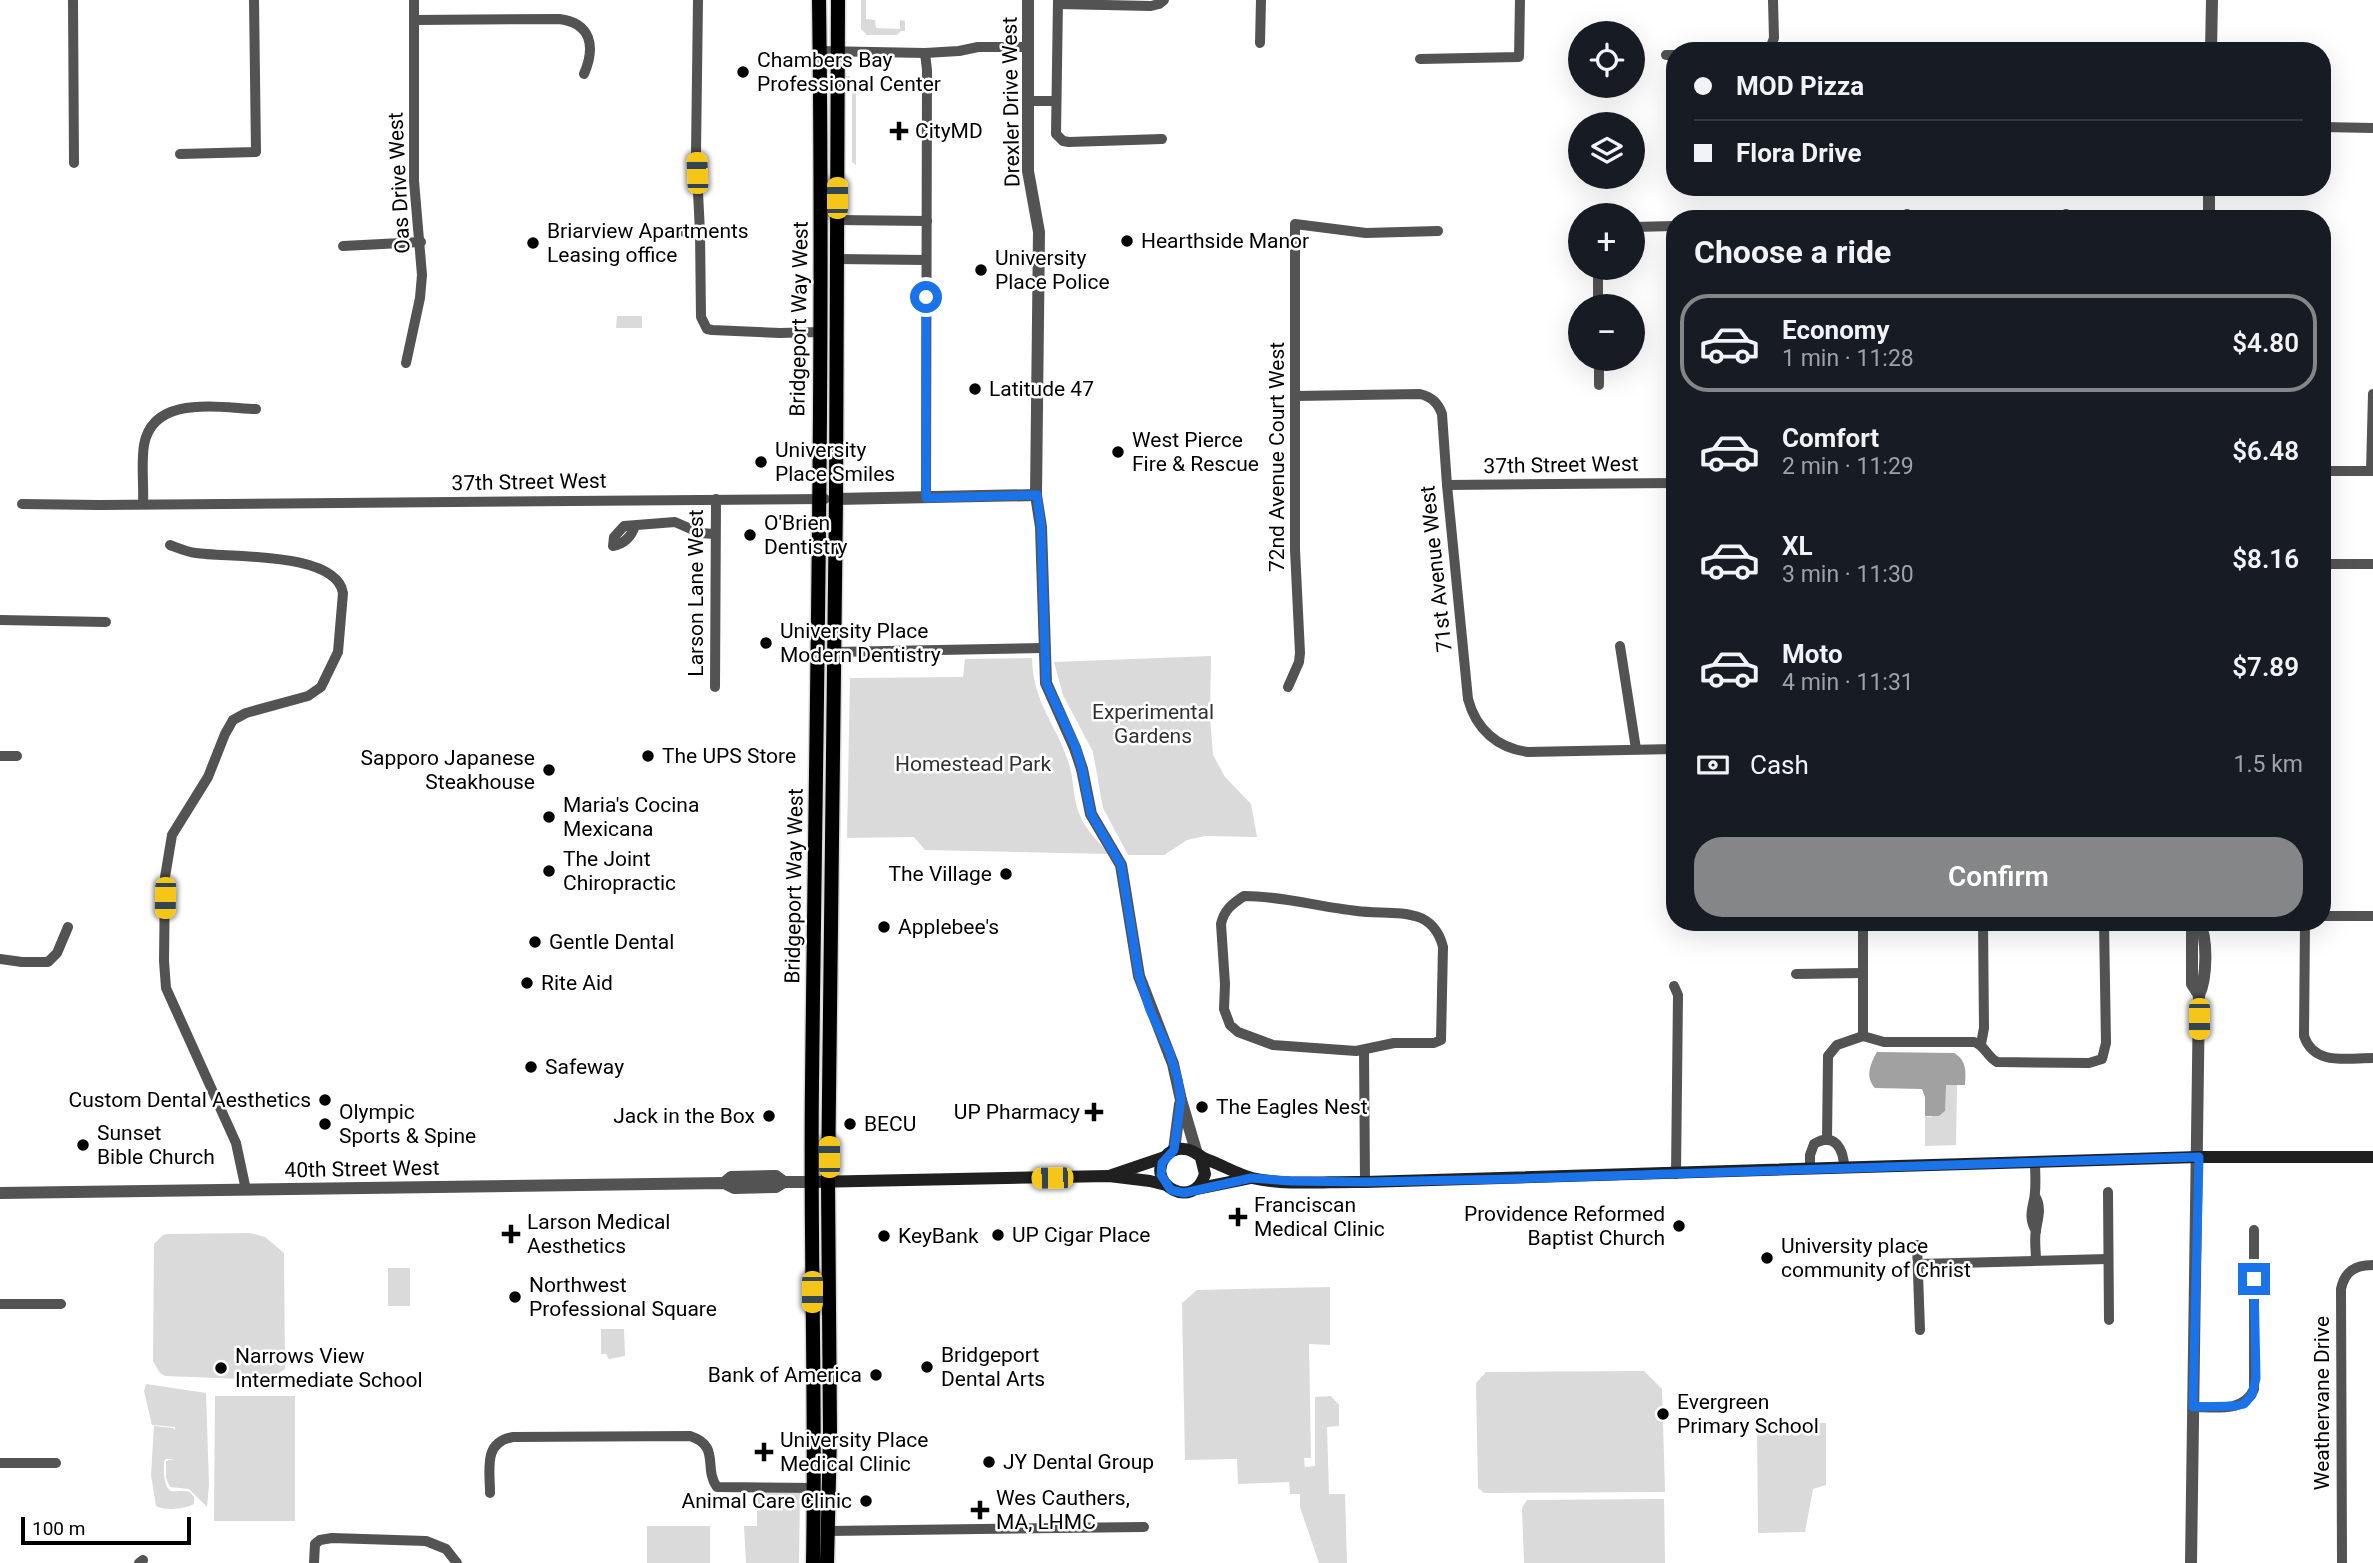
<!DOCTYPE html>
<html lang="en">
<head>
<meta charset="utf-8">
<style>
	body { margin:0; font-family:Roboto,sans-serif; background:#20242c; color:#f1f3f6; height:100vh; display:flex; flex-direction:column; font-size:26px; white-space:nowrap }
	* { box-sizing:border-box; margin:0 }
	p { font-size:23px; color:#9ea1a6 }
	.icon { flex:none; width:38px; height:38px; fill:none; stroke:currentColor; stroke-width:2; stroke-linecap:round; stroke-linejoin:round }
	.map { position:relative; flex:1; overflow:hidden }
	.side { position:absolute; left:1666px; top:210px; width:665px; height:721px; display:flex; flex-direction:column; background:#171b24; border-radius:28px; box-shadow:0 7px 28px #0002 }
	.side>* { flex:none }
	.guide { position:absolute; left:1666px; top:42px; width:665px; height:154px; border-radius:28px; box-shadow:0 7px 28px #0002; display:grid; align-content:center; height:154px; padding:0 28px; background:#171b24 }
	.controls { position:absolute; left:1568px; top:21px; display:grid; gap:14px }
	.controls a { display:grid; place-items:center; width:77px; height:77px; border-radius:50%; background:#171b24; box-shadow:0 7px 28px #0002; font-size:35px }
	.scale { position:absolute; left:21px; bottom:18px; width:170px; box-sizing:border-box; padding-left:7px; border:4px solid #000; border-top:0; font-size:19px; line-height:24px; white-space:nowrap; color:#000; -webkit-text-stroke:5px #fff; paint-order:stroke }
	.end { position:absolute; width:32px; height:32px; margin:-16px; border:9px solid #1a73e8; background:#fff; box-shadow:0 0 0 4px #fff }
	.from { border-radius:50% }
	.car { position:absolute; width:21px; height:42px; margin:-21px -10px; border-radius:9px; box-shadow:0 0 5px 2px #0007; background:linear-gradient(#f5c518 24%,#345 0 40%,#f5c518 0 76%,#345 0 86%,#f5c518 0) }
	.guide b { display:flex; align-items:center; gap:24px; height:66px; font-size:26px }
	.guide b+b { border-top:2px solid #363941 }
	.guide i { width:18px; height:18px; background:#f1f3f6 }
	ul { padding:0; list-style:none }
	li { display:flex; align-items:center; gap:21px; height:98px; margin:0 14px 10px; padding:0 14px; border:4px solid transparent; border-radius:28px }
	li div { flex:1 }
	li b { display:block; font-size:26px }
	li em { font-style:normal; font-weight:600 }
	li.current { border-color:#858687 }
	li>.icon { width:63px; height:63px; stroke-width:1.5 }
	h2 { padding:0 28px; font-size:32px; line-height:84px }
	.pay { display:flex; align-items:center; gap:18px; height:77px; padding:0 28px; font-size:26px }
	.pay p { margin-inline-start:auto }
	.primary-button { display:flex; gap:14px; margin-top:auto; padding:14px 28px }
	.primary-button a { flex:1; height:80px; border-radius:28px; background:#858687; color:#fff; font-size:28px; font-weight:600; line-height:80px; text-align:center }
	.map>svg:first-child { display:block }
	.green { fill:#dadada }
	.water { fill:#a1a1a1 }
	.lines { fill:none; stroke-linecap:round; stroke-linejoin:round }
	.primary-casing { stroke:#dbdbdb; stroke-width:17 }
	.minor { stroke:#535353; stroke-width:10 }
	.tertiary { stroke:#535353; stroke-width:12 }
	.secondary { stroke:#202020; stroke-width:12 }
	.primary { stroke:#000; stroke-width:14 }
	.route { stroke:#1a73e8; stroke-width:9 }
	.poi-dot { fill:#000; stroke:#fff; stroke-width:2.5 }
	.labels { text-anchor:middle; stroke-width:5; stroke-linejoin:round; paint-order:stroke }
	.poi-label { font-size:21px; fill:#000; stroke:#fff; text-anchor:start }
	.street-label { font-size:21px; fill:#000; stroke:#fff }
	.park-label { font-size:21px; fill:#313131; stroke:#fff }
</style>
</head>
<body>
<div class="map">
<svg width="2373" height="1563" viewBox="0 0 2373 1563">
	<rect width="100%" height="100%" fill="#fff"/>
	<!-- green -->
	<g class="green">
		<polygon points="861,0 866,0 866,19 875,20 876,28 900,29 900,20 905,21 905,31 901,31 897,35 867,35 861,29"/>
		<polygon points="845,76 850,76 850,81 856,87 856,165 852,162 852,89 845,81"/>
		<polygon points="617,316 642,316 642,328 616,328"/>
		<polygon points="1211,656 1210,716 1213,755 1225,777 1251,804 1257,837 1205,836 1187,840 1164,855 1128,855 1103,808 1093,752 1063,695 1054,662"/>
		<path d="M1032,658C1033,703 1055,722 1068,761C1075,780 1072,801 1082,820C1088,832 1100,843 1109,854L925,850L914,837L847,838L850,678L963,677L965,659Z"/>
		<polygon points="1946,1085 1957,1085 1956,1145 1925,1146 1925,1116 1931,1117"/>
		<polygon points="250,1233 265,1237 284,1253 285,1369 268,1380 165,1376 160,1373 153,1361 154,1244 163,1235 168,1234"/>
		<rect x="388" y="1268" width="22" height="38"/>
		<polygon points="1330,1287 1330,1345 1309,1344 1311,1458 1304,1458 1305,1467 1315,1466 1315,1397 1331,1396 1339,1405 1339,1426 1327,1427 1329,1494 1345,1494 1347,1563 1319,1563 1300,1507 1300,1494 1290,1494 1289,1482 1238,1484 1237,1459 1185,1460 1182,1303 1197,1290"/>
		<polygon points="601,1329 624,1329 625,1356 609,1359 606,1354 601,1354"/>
		<polygon points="1644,1371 1662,1389 1665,1492 1484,1493 1478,1488 1476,1383 1486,1372"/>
		<path d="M146,1384L206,1393L209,1485L207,1507L189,1489L170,1487L166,1478V1461L174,1459H166L164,1461C164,1468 163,1487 171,1491C175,1492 184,1490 190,1492L194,1497V1504C185,1509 165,1511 156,1506L151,1475L154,1426L173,1428L175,1430V1427L152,1425L144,1391Z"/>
		<polygon points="215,1396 295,1396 295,1521 214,1521"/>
		<polygon points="1757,1422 1826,1423 1826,1485 1813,1489 1805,1532 1758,1533"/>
		<polygon points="757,1491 800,1492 799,1563 746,1563 744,1526 757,1526"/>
		<polygon points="1664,1499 1665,1563 1524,1563 1522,1508 1527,1500"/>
		<rect x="647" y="1526" width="63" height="37"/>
	</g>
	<!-- water -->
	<path class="water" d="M1877,1052L1954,1053C1967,1060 1966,1073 1965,1085H1946L1945,1111L1939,1116H1925V1097L1922,1089L1875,1088C1865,1077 1870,1064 1877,1052Z"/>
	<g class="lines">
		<!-- primary casing -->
		<g class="primary-casing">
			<g id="primary">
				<path d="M813,1563C816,1403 810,1244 812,1084C816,723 824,361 819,0"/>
				<polyline points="827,1563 830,1433 828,1182 836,499 838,0"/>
			</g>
		</g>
		<!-- minor -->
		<g class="minor">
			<polyline points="73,0 74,163"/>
			<polyline points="698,0 696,153 700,232 701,317 707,329 712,330 780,333 821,332"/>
			<polyline points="1058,0 1056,134 1063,141 1069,142 1162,139"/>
			<polyline points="1058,4 1151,6 1159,4 1164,0"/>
			<path d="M414,20L559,19C591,23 596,46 584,74"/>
			<polyline points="1260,43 1261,0"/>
			<polyline points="820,51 925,53 959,51 978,47 1028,47"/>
			<polyline points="1766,51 1770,49 1774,38 1773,0"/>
			<polyline points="925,53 927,70 926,498"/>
			<polyline points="1666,55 1675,55"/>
			<polyline points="1420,59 1519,57 1520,0"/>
			<polyline points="1028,101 1056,101"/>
			<polyline points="2322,127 2373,128"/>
			<polyline points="180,154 256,152 254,0"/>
			<polyline points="1907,214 1907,219"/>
			<polyline points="2066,219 2066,214"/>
			<polyline points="837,220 927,221"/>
			<polyline points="1633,227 1675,226"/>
			<polyline points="675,231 700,232"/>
			<polyline points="343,246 421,242"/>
			<polyline points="837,259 926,260"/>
			<polyline points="1598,268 1598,306"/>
			<polyline points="1599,359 1599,385"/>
			<polyline points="406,363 420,298 422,275 414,181 414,0"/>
			<path d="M1296,396L1420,394C1432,397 1438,403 1442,414L1447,485L1468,699C1476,729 1497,748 1528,752L1675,749"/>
			<polyline points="2322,471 2373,471"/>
			<polyline points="2371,471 2373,394"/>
			<polyline points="1447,485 1675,483"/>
			<polyline points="22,504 99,505 825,499"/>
			<path d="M143,504C144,485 141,464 144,445C153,394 220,408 256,409"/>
			<path d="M635,526C631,537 624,544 613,546L614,537L624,526L675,522L700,533L715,534"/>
			<path d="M170,545C178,548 187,552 196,553C229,558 336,551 343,593L338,652L321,687L308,696L246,713L233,720L225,734L208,777L172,835L165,877L164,961L166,988L236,1143L246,1190"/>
			<polyline points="2322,566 2331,564 2373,564"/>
			<polyline points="0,620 106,622"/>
			<polyline points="1620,646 1636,749"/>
			<polyline points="834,652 1044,648"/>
			<polyline points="715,687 716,499"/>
			<polyline points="1288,687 1299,662 1300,653 1295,550 1295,224 1366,233 1438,231"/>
			<polyline points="0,756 17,756"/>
			<path d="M1244,896C1282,896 1319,907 1357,911C1377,914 1402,910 1421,918C1434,924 1440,935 1443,947L1441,1040L1434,1043H1394L1356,1051L1273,1045L1238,1032L1230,1025L1224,1009L1225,984L1221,924C1224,910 1232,904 1244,896Z"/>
			<polyline points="2322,916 2373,916"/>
			<path d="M1863,922V1036L1884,1042H1974C1985,1045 1987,1057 1997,1062L2089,1063L2102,1059L2106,1043L2104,922"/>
			<path d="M2305,922L2304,1036C2314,1066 2347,1058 2373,1058"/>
			<polyline points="0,959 22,962 48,962 57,953 68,927"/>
			<polyline points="1796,974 1862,973"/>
			<polyline points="1674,986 1678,995 1676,1174"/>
			<polyline points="1981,1044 1984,1028 1983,922"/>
			<polyline points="1364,1050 1365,1182"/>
			<polyline points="1827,1140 1828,1056 1837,1045 1863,1036"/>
			<path d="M2035,1162C2035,1172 2036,1182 2035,1192C2034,1207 2027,1215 2036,1231"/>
			<path d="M1810,1169V1155L1814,1144C1835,1131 1844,1150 1844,1168"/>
			<polyline points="2108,1192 2109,1320"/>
			<path d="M2035,1196C2042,1207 2038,1218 2036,1230C2034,1239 2036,1251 2036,1260"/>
			<polyline points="1917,1245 1920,1330"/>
			<polyline points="1919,1264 2107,1259"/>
			<polyline points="0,1304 61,1304"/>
			<path d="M2193,1407C2214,1407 2244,1413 2254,1389V1230"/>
			<polyline points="0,1463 56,1463"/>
			<path d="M490,1493C490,1469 483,1442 513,1437L690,1436C721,1446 703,1468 717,1487L814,1488"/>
			<polyline points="828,1531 1144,1527"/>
			<polyline points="139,1563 143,1560"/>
			<polyline points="314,1563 315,1544 320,1540 332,1538 426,1541 446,1549 457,1563"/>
			<path d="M2342,1563L2341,1289C2345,1271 2355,1265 2373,1265"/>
		</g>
		<!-- tertiary -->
		<g class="tertiary">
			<polyline points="1028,0 1028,171 1039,232 1036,495 1041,527 1046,683 1075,748 1082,769 1091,814 1121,865 1139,976 1173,1064 1181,1100 1197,1154"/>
			<polyline points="2211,51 2212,0"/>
			<polyline points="2209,219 2209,187"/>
			<polyline points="836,499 1036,495"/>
			<polyline points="1174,1150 1180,1104"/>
			<polyline points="724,1183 731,1177 776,1176 784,1182"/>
			<polyline points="0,1193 724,1183 734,1188 776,1187 784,1182 811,1182"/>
			<path d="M2191,1563L2199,995C2207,978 2208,938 2199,922L2192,932V984L2199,995"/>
		</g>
		<!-- secondary -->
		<g class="secondary">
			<path d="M1201,1158L1205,1174C1194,1212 1145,1184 1165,1157C1170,1151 1177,1148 1184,1149C1194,1149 1199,1157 1208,1160C1222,1165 1237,1174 1252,1178C1288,1186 1329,1181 1365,1182L2198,1157H2373"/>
			<polyline points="1112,1175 1165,1157"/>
			<polyline points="811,1182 1109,1176 1150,1181 1166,1185"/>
			<polyline points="1196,1189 1250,1178"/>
		</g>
		<!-- primary -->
		<use href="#primary" class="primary"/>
	</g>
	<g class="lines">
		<!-- route -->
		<polyline class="route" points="926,297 926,498 1037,495 1041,527 1046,683 1076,748 1082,769 1091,814 1121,865 1139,976 1150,1010 1169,1051 1178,1080 1181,1100 1174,1150 1162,1163 1161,1175 1171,1190 1184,1193 1251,1178 1291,1181 1365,1182 1512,1179 2199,1157 2193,1407 2236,1406 2244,1404 2252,1395 2256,1378 2254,1279"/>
	</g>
	<!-- markers -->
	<g class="poi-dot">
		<circle cx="743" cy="72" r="7"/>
		<path d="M895.5 120.5h7v7h7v7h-7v7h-7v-7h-7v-7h7z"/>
		<circle cx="1127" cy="241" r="7"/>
		<circle cx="533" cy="243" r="7"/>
		<circle cx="981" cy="270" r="7"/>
		<circle cx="975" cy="389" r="7"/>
		<circle cx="1118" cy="452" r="7"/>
		<circle cx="761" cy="462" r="7"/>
		<circle cx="750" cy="535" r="7"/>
		<circle cx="766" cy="643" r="7"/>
		<circle cx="648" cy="756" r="7"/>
		<circle cx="549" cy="770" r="7"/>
		<circle cx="549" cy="817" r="7"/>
		<circle cx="549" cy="871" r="7"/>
		<circle cx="1006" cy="874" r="7"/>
		<circle cx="884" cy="927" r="7"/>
		<circle cx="535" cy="942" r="7"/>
		<circle cx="527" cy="983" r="7"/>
		<circle cx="531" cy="1067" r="7"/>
		<circle cx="325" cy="1100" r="7"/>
		<circle cx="1202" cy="1107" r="7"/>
		<path d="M1090.5 1101.5h7v7h7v7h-7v7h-7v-7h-7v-7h7z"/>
		<circle cx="769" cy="1116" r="7"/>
		<circle cx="325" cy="1124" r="7"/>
		<circle cx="850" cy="1124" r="7"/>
		<circle cx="83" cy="1145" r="7"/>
		<path d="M1234.5 1206.5h7v7h7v7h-7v7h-7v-7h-7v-7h7z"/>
		<circle cx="1679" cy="1226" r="7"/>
		<path d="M507.5 1223.5h7v7h7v7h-7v7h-7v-7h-7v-7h7z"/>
		<circle cx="998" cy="1235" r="7"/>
		<circle cx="884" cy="1236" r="7"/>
		<circle cx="1767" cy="1258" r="7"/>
		<circle cx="515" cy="1297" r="7"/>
		<circle cx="927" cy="1367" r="7"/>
		<circle cx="221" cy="1368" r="7"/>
		<circle cx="876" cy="1375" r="7"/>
		<circle cx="1663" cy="1414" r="7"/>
		<path d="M760.5 1441.5h7v7h7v7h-7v7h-7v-7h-7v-7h7z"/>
		<circle cx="989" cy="1462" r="7"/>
		<circle cx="866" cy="1501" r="7"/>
		<path d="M976.5 1499.5h7v7h7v7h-7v7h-7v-7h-7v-7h7z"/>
	</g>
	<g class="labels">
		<!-- poi labels -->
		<g class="poi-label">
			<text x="757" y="67">Chambers Bay<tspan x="757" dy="24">Professional Center</tspan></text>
			<text x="915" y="138">CityMD</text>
			<text x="547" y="238">Briarview Apartments<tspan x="547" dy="24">Leasing office</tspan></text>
			<text x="1141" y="248">Hearthside Manor</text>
			<text x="995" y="265">University<tspan x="995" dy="24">Place Police</tspan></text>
			<text x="989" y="396">Latitude 47</text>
			<text x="1132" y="447">West Pierce<tspan x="1132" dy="24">Fire &amp; Rescue</tspan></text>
			<text x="775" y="457">University<tspan x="775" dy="24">Place Smiles</tspan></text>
			<text x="764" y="530">O'Brien<tspan x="764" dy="24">Dentistry</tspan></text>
			<text x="780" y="638">University Place<tspan x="780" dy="24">Modern Dentistry</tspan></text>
			<text x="662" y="763">The UPS Store</text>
			<text x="535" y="765" text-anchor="end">Sapporo Japanese<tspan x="535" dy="24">Steakhouse</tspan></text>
			<text x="563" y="812">Maria's Cocina<tspan x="563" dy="24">Mexicana</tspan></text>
			<text x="563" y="866">The Joint<tspan x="563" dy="24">Chiropractic</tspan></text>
			<text x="992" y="881" text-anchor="end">The Village</text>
			<text x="898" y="934">Applebee's</text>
			<text x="549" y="949">Gentle Dental</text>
			<text x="541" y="990">Rite Aid</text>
			<text x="545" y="1074">Safeway</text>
			<text x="311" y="1107" text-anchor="end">Custom Dental Aesthetics</text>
			<text x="1216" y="1114">The Eagles Nest</text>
			<text x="339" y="1119">Olympic<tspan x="339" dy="24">Sports &amp; Spine</tspan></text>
			<text x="1080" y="1119" text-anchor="end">UP Pharmacy</text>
			<text x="755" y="1123" text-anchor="end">Jack in the Box</text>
			<text x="864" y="1131">BECU</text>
			<text x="97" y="1140">Sunset<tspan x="97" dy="24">Bible Church</tspan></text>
			<text x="1254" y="1212">Franciscan<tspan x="1254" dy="24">Medical Clinic</tspan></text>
			<text x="1665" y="1221" text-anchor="end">Providence Reformed<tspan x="1665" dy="24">Baptist Church</tspan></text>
			<text x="527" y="1229">Larson Medical<tspan x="527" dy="24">Aesthetics</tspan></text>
			<text x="1012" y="1242">UP Cigar Place</text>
			<text x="898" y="1243">KeyBank</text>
			<text x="1781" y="1253">University place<tspan x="1781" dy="24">community of Christ</tspan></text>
			<text x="529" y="1292">Northwest<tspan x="529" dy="24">Professional Square</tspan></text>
			<text x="941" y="1362">Bridgeport<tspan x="941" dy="24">Dental Arts</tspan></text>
			<text x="235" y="1363">Narrows View<tspan x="235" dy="24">Intermediate School</tspan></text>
			<text x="862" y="1382" text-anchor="end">Bank of America</text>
			<text x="1677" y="1409">Evergreen<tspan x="1677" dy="24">Primary School</tspan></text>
			<text x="780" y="1447">University Place<tspan x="780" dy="24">Medical Clinic</tspan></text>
			<text x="1003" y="1469">JY Dental Group</text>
			<text x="996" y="1505">Wes Cauthers,<tspan x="996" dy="24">MA, LHMC</tspan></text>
			<text x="852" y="1508" text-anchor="end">Animal Care Clinic</text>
		</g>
		<!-- street labels -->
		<g class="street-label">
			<text transform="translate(1011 102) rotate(-91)" y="7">Drexler Drive West</text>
			<text transform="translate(399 183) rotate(-93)" y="7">Oas Drive West</text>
			<text transform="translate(799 319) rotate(-89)" y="7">Bridgeport Way West</text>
			<text transform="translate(1277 457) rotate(-90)" y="7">72nd Avenue Court West</text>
			<text transform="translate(1561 465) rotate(-1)" y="7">37th Street West</text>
			<text transform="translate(529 482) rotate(-1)" y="7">37th Street West</text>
			<text transform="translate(1436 569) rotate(-96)" y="7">71st Avenue West</text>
			<text transform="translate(696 593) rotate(-90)" y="7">Larson Lane West</text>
			<text transform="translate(794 886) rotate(-89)" y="7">Bridgeport Way West</text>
			<text transform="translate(362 1169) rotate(-1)" y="7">40th Street West</text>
			<text transform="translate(2322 1403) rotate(-90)" y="7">Weathervane Drive</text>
		</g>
		<!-- park labels -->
		<g class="park-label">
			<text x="1153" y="719">Experimental<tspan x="1153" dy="24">Gardens</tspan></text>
			<text x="973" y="771">Homestead Park</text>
		</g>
	</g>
</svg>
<div class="controls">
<a><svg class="icon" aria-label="locate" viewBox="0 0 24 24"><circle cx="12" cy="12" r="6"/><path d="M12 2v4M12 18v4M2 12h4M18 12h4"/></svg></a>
<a><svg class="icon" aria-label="layers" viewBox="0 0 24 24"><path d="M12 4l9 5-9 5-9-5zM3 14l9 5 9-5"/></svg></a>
<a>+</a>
<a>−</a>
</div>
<div class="scale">100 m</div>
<i class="end from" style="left:926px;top:297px"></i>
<i class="end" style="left:2254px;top:1279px"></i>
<i class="car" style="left:697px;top:173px;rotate:358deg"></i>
<i class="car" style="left:837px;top:198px;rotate:0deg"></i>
<i class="car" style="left:165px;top:898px;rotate:181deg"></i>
<i class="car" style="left:2199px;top:1019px;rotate:180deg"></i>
<i class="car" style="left:829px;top:1157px;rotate:0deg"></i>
<i class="car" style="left:1052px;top:1178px;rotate:269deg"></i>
<i class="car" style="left:812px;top:1292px;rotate:180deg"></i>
<div class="guide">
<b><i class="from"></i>MOD Pizza</b>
<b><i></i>Flora Drive</b>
</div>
<section class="side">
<h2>Choose a ride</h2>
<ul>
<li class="current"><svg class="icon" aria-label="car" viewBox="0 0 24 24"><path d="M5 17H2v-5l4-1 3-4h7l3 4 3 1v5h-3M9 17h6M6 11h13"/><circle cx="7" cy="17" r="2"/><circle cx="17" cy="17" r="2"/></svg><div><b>Economy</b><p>1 min · 11:28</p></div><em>$4.80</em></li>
<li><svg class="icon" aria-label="car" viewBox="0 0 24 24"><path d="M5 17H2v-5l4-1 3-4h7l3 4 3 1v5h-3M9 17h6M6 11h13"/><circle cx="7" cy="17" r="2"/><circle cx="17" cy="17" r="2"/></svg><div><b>Comfort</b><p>2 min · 11:29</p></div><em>$6.48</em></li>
<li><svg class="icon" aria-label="car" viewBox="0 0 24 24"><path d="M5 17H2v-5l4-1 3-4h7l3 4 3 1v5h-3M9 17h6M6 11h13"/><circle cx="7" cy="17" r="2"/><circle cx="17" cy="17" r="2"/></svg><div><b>XL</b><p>3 min · 11:30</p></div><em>$8.16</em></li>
<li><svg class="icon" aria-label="car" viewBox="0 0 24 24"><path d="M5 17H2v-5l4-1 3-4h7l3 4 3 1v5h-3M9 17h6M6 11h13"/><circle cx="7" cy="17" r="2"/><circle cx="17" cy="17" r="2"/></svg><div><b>Moto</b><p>4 min · 11:31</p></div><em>$7.89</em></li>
</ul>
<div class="pay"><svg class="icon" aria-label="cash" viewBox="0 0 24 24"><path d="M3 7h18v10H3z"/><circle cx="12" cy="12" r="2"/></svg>Cash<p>1.5 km</p></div>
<div class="primary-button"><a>Confirm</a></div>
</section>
</div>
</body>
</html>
